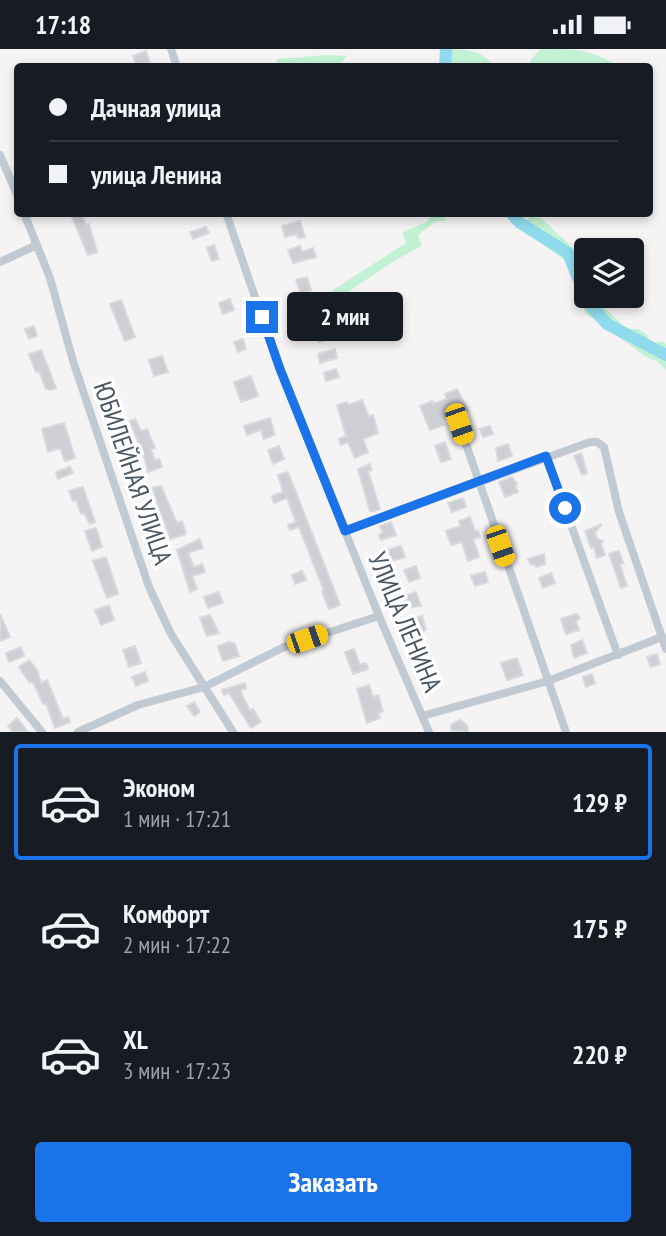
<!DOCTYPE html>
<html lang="ru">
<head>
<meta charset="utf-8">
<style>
	body { margin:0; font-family:"PT Sans Narrow",sans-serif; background:#242831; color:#f1f3f6; height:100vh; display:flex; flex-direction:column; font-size:26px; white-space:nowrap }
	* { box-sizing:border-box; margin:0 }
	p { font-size:23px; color:#9ea1a6 }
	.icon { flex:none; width:38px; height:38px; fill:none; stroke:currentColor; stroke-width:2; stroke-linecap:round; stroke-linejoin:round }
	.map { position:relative; height:683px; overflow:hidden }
	.drawer { display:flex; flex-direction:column; background:#171b24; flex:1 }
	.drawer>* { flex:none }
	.guide { position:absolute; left:14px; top:14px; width:639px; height:154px; border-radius:7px; box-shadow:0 4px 10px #0003; display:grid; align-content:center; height:154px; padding:0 35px; background:#171b24 }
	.controls { position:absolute; left:574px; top:189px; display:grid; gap:14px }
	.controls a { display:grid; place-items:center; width:70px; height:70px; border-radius:7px; background:#171b24; box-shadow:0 4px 10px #0003; font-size:35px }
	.end { position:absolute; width:32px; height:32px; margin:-16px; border:9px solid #1a73e8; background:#fff; box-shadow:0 0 0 4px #fff }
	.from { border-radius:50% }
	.bubble { position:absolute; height:49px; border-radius:7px; background:#171b24; box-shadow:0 4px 10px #0003; font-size:23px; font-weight:600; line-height:49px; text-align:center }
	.car { position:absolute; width:21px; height:42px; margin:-21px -10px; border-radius:9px; box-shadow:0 0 5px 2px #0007; background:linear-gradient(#f5c518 24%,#345 0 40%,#f5c518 0 76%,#345 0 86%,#f5c518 0) }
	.guide b { display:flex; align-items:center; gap:24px; height:66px; font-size:26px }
	.guide b+b { border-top:2px solid #363941 }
	.guide i { width:18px; height:18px; background:#f1f3f6 }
	ul { padding:12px 0 0; list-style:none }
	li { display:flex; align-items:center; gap:21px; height:116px; margin:0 14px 10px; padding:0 21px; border:4px solid transparent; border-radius:7px }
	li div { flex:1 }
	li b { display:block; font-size:26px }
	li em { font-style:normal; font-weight:600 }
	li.on { border-color:#1a73e8 }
	li>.icon { width:63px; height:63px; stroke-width:1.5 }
	.primary-button { display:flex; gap:14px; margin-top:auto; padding:14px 35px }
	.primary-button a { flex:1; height:80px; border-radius:7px; background:#1a73e8; color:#fff; font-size:28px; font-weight:600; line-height:80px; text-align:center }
	.status { display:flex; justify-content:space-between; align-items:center; height:49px; padding:0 35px; background:#171b24; direction:ltr }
	.status svg { height:19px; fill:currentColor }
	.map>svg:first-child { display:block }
	.green { fill:#c3f1d5 }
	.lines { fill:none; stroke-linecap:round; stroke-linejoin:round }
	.river { stroke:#90daee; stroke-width:12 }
	.building { fill:#cdcfd5; stroke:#d7d9de; stroke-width:2 }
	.minor { stroke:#c1cad2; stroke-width:8 }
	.route { stroke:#1a73e8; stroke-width:9 }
	.labels { text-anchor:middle; stroke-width:7; stroke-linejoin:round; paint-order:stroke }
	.street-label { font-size:26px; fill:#4a5661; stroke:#fff }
</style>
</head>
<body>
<div class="status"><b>17:18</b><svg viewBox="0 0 49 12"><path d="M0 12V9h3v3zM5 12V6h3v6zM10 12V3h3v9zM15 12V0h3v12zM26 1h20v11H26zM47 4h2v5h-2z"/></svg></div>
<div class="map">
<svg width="666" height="683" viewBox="0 0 666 683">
	<rect width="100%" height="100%" fill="#f5f3f3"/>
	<!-- green -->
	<g class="green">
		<path d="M444,0C464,0 481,0 494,17H451L450,5Z"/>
		<path d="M541,0C576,0 590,0 618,17H528L532,9Z"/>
		<polygon points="328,6 347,7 338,17 276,17 277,10"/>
		<polygon points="432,165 444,165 446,171 435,173 418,186 422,197 394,212 339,249 333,241 406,194 402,184 428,172"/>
		<polygon points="529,168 541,169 577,203 586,222 586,247 592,247 627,280 639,280 647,286 649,293 663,293 666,295 666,321 658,313 645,307 585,264 581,245 567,213 520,179"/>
	</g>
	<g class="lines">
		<!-- river -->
		<g class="river">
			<polyline points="445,18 446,0"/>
			<polyline points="511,164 520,174 568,204 588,254 607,275 666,306"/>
		</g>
	</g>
	<!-- building -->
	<g class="building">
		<polygon points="146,2 150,13 137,17 133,7"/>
		<polygon points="76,164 81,164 86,176 89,175 97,203 88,206 71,166"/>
		<polygon points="300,172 305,188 298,189 297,185 285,188 282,177"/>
		<polygon points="206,178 209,184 193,190 190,183"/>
		<polygon points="214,196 219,210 212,212 207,199"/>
		<polygon points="300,197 302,203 313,199 316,208 293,214 288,201"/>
		<polygon points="307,228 311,241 301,245 296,231"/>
		<polygon points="230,250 234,261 223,265 219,254"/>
		<polygon points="121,251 135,288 125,292 110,255"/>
		<polygon points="34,277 37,287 29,290 25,280"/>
		<polygon points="324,278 327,291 319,293 315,280"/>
		<polygon points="243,290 246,300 238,303 234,293"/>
		<polygon points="335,300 337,309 320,314 318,305"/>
		<polygon points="41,301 56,339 50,341 46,340 39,322 36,323 29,305"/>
		<polygon points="162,307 168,323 154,327 149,311"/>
		<polygon points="336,320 339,328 326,332 324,324"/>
		<polygon points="251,327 258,347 241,353 234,333"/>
		<polygon points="457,340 468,362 442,370 444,376 430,381 420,357 432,352 433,355 447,350 445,345"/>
		<polygon points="362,351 369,368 373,366 378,384 363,390 368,403 355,409 348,393 341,396 339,390 346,387 337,356 347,353 348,356"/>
		<polygon points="270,369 275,386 264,390 261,381 247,386 244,377"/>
		<polygon points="135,370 141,382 147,380 155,399 151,400 155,412 159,410 162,418 148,423 143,403 142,403 130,372"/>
		<polygon points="64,374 75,409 65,412 60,399 48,403 42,380"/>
		<polygon points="490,377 493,385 483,388 480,380"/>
		<polygon points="445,393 451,410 441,413 435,397"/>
		<polygon points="508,395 512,407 498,412 496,399"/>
		<polygon points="279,397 284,410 273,415 268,401"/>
		<polygon points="581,404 587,424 582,426 574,407"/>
		<polygon points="370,415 372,421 368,422 380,460 374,462 370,462 358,420"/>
		<polygon points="70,418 73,424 58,430 56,423"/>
		<polygon points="288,423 340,556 329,560 322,543 324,542 299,478 290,481 288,476 296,473 287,449 274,454 272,447 283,443 278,426"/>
		<polygon points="512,428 517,435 515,436 518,443 505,448 499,433"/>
		<polygon points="161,437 177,474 182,472 186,485 170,490 152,439"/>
		<polygon points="83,438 95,473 90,475 84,464 81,465 76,451 73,452 69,442"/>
		<polygon points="463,449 466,458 452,463 448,454"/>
		<polygon points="470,468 475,482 478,481 480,488 473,490 479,508 468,512 462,493 451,496 446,482 461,477 459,472"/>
		<polygon points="391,473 396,486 381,491 379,486 383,484 380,477"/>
		<polygon points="602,475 595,483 597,490 603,492 601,495 605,506 597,509 594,498 591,499 585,482"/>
		<polygon points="96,479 102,498 92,502 85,482"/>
		<polygon points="200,490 203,499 188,504 194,518 202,515 205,523 192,527 197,540 190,543 177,501"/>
		<polygon points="401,497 405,508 392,512 388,501"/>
		<polygon points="619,502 623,514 620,515 627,537 621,539 609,505"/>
		<polygon points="544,505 545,515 536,518 535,515 531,516 528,510"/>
		<polygon points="106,508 118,545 107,549 93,512"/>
		<polygon points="416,517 420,529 409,533 404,521"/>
		<polygon points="302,522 306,531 295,535 292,526"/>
		<polygon points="485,523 488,533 475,537 471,527"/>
		<polygon points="551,524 555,534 543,539 539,529"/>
		<polygon points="219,543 223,554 208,559 204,548"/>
		<polygon points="416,543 421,557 406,559 403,551 406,550 404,547"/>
		<polygon points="109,556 114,571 101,576 95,561"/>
		<polygon points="0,565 10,588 0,592"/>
		<polygon points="576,565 580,569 576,573 579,581 566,585 561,570"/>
		<polygon points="210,566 219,584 207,587 200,569"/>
		<polygon points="422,567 426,581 415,585 411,571"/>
		<polygon points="582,591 587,604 574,609 571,596"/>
		<polygon points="229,593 235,595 239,607 223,612 218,597"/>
		<polygon points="135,597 141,614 129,618 123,601"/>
		<polygon points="21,598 24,607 9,613 6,604"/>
		<polygon points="354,600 360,616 366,614 368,620 353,625 345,603"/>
		<polygon points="657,605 660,615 651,618 647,608"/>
		<polygon points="517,609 523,626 507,631 501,614"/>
		<polygon points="29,611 37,621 41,634 47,631 63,670 68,668 70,673 55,679 46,654 43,655 33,633 30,634 19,618"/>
		<polygon points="145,623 148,632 136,637 132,628"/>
		<polygon points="592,625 595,634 586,638 583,628"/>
		<polygon points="245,634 246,640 240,641 250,662 253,660 261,673 251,679 229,644 224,646 222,641"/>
		<polygon points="369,636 373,648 378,646 383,662 378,664 380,669 367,674 357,640"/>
		<polygon points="194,653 200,663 194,667 187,657"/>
		<polygon points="17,669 28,683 13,683 8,677"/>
		<polygon points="460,671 467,676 468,683 451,681 451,676"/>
	</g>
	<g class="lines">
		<!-- minor -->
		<g class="minor">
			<polyline points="171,0 177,18"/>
			<polyline points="0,106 18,148"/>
			<polyline points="24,164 50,229 73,312 149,538 171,585 233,683"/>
			<polyline points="226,164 280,320 379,567 429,683"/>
			<polyline points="0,213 37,196"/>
			<polyline points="459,375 566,683"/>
			<polyline points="546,407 618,606"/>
			<polyline points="345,482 590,393 597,393 604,398 619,463 666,600"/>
			<polyline points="0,632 42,683"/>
			<polyline points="422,667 548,632 662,588"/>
			<polyline points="78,683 138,656 204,638 284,598 379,567"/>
		</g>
	</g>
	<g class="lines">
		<!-- route -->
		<polyline class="route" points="262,268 280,320 345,482 546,407 565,459"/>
	</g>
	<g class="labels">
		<!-- street labels -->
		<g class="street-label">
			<text transform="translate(133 424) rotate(71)" y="9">ЮБИЛЕЙНАЯ УЛИЦА</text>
			<text transform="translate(405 573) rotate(67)" y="9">УЛИЦА ЛЕНИНА</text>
		</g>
	</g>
</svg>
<div class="controls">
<a><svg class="icon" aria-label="layers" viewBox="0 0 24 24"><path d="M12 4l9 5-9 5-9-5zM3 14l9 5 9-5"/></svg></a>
</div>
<i class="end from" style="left:565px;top:459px"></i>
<i class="end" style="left:262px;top:268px"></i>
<div class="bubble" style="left:287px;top:243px;width:116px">2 мин</div>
<i class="car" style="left:459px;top:375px;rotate:161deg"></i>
<i class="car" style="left:500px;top:497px;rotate:161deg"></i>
<i class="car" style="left:307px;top:590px;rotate:71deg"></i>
<div class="guide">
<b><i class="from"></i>Дачная улица</b>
<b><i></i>улица Ленина</b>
</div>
</div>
<section class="drawer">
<ul>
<li class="on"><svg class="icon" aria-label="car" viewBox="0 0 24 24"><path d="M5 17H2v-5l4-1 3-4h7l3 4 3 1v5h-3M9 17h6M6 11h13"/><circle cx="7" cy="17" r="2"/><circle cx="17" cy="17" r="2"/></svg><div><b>Эконом</b><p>1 мин · 17:21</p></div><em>129 ₽</em></li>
<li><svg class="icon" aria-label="car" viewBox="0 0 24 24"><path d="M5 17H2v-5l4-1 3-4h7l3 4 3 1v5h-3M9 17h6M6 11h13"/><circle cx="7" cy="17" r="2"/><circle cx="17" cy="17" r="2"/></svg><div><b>Комфорт</b><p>2 мин · 17:22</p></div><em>175 ₽</em></li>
<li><svg class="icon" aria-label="car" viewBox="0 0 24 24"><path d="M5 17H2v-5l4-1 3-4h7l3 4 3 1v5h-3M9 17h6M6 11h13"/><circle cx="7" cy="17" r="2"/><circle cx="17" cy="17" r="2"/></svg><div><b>XL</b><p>3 мин · 17:23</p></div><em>220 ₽</em></li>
</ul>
<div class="primary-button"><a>Заказать</a></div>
</section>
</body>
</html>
